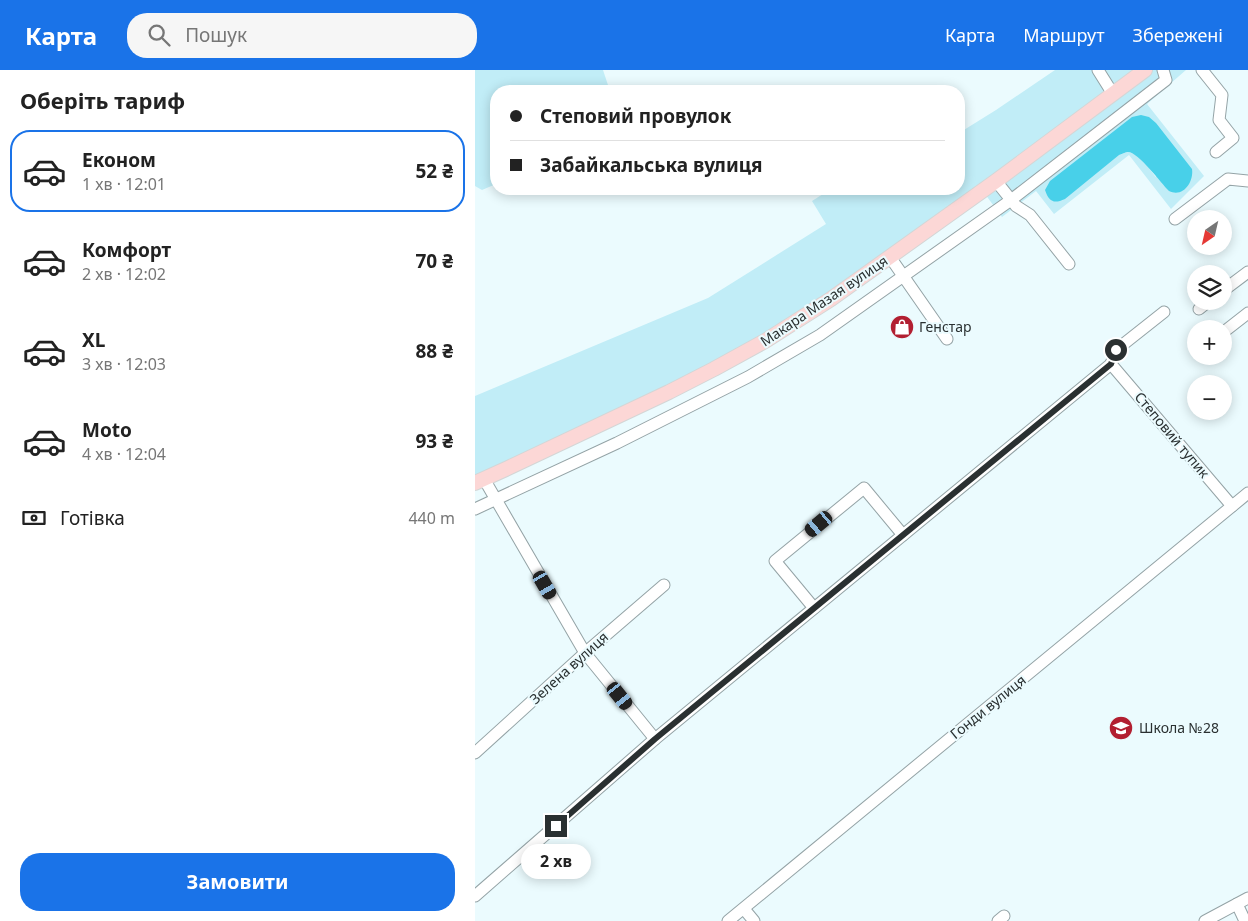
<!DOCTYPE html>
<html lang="uk">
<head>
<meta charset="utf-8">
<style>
	body { margin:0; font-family:"Noto Sans",sans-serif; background:#f6f6f6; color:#222; height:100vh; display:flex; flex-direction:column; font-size:19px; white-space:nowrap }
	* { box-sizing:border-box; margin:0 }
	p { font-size:16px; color:#767676 }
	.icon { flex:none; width:28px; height:28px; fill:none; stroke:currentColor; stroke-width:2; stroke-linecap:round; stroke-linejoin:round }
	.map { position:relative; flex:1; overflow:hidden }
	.sheet { display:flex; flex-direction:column; background:#fff; width:475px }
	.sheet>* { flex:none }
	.top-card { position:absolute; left:15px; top:15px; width:475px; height:110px; border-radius:20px; box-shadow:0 2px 12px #0003; display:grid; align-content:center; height:110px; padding:0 20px; background:#fff }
	.needle { width:32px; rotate:214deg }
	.tools { position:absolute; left:712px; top:140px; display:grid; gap:10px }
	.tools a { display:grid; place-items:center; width:45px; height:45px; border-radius:50%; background:#fff; box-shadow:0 2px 12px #0003; font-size:25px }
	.end { position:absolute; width:22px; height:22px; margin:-11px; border:6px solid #2a3031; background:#fff; box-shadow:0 0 0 2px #fff }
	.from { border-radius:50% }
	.bubble { position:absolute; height:35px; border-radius:18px; background:#fff; box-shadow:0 2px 12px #0003; font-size:16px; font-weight:700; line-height:35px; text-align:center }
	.car { position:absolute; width:15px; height:30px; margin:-15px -8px; border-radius:6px; box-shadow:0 0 4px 1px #0007; background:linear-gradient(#222 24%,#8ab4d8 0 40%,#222 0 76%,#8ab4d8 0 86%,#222 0) }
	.top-card b { display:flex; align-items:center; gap:18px; height:48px; font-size:19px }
	.top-card b+b { border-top:1px solid #e0e0e0 }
	.top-card i { width:12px; height:12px; background:#222 }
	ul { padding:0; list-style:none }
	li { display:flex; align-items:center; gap:15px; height:82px; margin:0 10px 8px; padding:0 10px; border:2px solid transparent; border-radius:20px }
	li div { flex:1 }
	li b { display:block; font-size:19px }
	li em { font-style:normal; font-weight:700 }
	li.current { border-color:#1a73e8 }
	li>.icon { width:45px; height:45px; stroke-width:1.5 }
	h2 { padding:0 20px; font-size:22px; line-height:60px }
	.pay { display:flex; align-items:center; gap:12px; height:55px; padding:0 20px; font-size:19px }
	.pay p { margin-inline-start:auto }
	.button { display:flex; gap:10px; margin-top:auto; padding:10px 20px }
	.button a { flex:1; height:58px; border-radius:20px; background:#1a73e8; color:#fff; font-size:20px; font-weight:700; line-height:58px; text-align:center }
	header { display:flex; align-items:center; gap:30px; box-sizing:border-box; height:70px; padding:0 25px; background:#1a73e8; color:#fff }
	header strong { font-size:24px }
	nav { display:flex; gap:28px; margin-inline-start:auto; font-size:18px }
	.search { width:350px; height:45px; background:#f6f6f6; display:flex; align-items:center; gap:12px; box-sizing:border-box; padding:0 18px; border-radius:20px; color:#767676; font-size:19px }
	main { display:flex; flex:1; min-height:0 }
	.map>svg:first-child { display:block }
	.green { fill:#c1edf7; fill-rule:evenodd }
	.forest { fill:#48d0e9 }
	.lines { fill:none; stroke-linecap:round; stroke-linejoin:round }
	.minor-casing { stroke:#94a3a6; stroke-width:13 }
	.major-casing { stroke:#d4d6d6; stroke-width:16 }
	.minor { stroke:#fff; stroke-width:11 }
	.major { stroke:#fcd7d6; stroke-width:14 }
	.route { stroke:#2a3031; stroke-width:6 }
	.labels { text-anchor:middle; stroke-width:4; stroke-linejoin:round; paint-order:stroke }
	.street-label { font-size:14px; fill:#2a3031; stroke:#ebfbfe }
	.poi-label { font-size:14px; fill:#2a3031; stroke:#ebfbfe; text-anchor:start }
</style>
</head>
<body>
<header>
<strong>Карта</strong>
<div class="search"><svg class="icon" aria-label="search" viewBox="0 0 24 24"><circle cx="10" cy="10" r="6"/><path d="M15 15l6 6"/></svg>Пошук</div>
<nav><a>Карта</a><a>Маршрут</a><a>Збережені</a></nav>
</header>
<main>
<section class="sheet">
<h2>Оберіть тариф</h2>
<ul>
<li class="current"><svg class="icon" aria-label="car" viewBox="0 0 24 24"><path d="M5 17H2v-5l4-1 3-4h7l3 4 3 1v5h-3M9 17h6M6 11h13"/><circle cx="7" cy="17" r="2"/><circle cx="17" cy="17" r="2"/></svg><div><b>Економ</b><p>1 хв · 12:01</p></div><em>52 ₴</em></li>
<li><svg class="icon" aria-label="car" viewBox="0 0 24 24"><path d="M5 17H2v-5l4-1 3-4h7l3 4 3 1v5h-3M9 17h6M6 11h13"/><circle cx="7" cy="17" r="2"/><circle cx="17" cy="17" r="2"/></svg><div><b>Комфорт</b><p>2 хв · 12:02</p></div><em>70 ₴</em></li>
<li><svg class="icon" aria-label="car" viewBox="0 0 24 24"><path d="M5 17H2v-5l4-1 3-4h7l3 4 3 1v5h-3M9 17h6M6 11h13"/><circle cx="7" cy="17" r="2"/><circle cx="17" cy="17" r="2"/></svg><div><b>XL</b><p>3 хв · 12:03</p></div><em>88 ₴</em></li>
<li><svg class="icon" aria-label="car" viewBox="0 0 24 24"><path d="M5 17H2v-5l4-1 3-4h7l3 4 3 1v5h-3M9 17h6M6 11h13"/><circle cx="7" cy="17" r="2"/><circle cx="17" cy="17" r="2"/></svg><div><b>Moto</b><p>4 хв · 12:04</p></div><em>93 ₴</em></li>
</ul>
<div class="pay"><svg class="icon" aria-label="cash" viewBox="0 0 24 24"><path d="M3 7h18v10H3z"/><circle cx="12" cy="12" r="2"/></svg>Готівка<p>440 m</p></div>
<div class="button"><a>Замовити</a></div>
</section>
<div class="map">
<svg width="773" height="851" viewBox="0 0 773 851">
	<rect width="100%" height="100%" fill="#ebfbfe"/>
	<!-- green -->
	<g class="green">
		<polygon points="0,0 128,0 135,21 21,21 21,114 7,120 0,116"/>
		<polygon points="580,0 663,0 353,225 238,295 0,408 0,326 233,228 351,154 337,131 356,119 484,119 484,63 521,40"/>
		<path d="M675,0H711L672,34L729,106L696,139L654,85L579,144L561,121L527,147L510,124ZM681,53V107C675,100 663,81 652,82C651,82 646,85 644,85Z"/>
	</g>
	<!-- forest -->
	<path class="forest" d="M666,45L674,47L681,53L717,99C719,112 708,128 694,121C686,113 662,80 652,82C651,82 645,85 644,85L590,129C579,134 574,132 570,120L575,111L657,47Z"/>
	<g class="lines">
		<!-- minor casing -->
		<g class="minor-casing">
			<g id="minor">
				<polyline points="623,0 638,24"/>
				<polyline points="727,0 747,25 744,50 758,68 741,82"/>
				<polyline points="521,111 541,136 555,145 594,194"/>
				<polyline points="700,149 753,109 773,111"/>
				<polyline points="415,187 472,269"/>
				<polyline points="749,220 773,202"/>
				<polyline points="724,239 734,231"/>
				<polyline points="750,261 773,243"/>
				<polyline points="636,294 757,436"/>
				<polyline points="636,294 641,280 689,242"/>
				<polyline points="9,409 110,583 180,669"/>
				<polyline points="0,439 142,373 273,307 345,265 536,130 691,10 688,0"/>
				<polyline points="339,538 300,491 389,418 428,465"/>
				<polyline points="0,683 110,583 189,515"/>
				<polyline points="0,826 180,669 636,294"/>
				<polyline points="762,834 770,851"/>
				<polyline points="269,839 279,851"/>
				<polyline points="253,851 773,423"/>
				<polyline points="523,851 529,846"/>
				<polyline points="730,851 773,828"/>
			</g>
		</g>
		<!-- major casing -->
		<g class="major-casing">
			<polyline id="major" points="0,413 33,398 194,322 239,299 290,271 356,229 521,111 670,0"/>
		</g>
		<!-- minor -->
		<use href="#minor" class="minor"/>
		<!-- major -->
		<use href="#major" class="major"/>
	</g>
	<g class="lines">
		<!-- route -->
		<polyline class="route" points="81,756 180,669 636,294 641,280"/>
	</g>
	<!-- icons -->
	<defs>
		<g id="shop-disc" transform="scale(1.25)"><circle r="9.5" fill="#b21f31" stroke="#ebfbfe"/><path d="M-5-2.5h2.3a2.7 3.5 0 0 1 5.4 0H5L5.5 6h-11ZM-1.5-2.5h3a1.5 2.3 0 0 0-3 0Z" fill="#fff"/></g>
		<g id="school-disc" transform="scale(1.25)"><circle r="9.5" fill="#b21f31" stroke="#ebfbfe"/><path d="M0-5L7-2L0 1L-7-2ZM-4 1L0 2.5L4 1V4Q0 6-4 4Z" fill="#fff"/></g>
	</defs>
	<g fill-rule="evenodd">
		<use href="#shop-disc" x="427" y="257"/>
		<use href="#school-disc" x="646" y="658"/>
	</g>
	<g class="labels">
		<!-- street labels -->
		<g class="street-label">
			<text transform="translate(349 231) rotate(-34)" y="5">Макара Мазая вулиця</text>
			<text transform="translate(697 365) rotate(50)" y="5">Степовий тупик</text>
			<text transform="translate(94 598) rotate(-42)" y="5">Зелена вулиця</text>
			<text transform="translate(513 637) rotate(-39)" y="5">Гонди вулиця</text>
		</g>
		<!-- poi labels -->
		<g class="poi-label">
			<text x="444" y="262">Генстар</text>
			<text x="664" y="663">Школа №28</text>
		</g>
	</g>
</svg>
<div class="tools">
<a><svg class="needle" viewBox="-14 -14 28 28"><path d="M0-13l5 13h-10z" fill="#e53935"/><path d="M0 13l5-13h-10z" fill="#767676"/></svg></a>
<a><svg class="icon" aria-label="layers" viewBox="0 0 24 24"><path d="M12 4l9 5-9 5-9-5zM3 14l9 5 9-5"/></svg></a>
<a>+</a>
<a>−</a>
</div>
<i class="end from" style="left:641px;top:280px"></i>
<i class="end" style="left:81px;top:756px"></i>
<div class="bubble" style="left:46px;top:774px;width:70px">2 хв</div>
<i class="car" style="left:344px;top:454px;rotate:230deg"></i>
<i class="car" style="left:70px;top:515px;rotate:150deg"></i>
<i class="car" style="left:145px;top:626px;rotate:141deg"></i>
<div class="top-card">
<b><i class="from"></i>Степовий провулок</b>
<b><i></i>Забайкальська вулиця</b>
</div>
</div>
</main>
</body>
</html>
